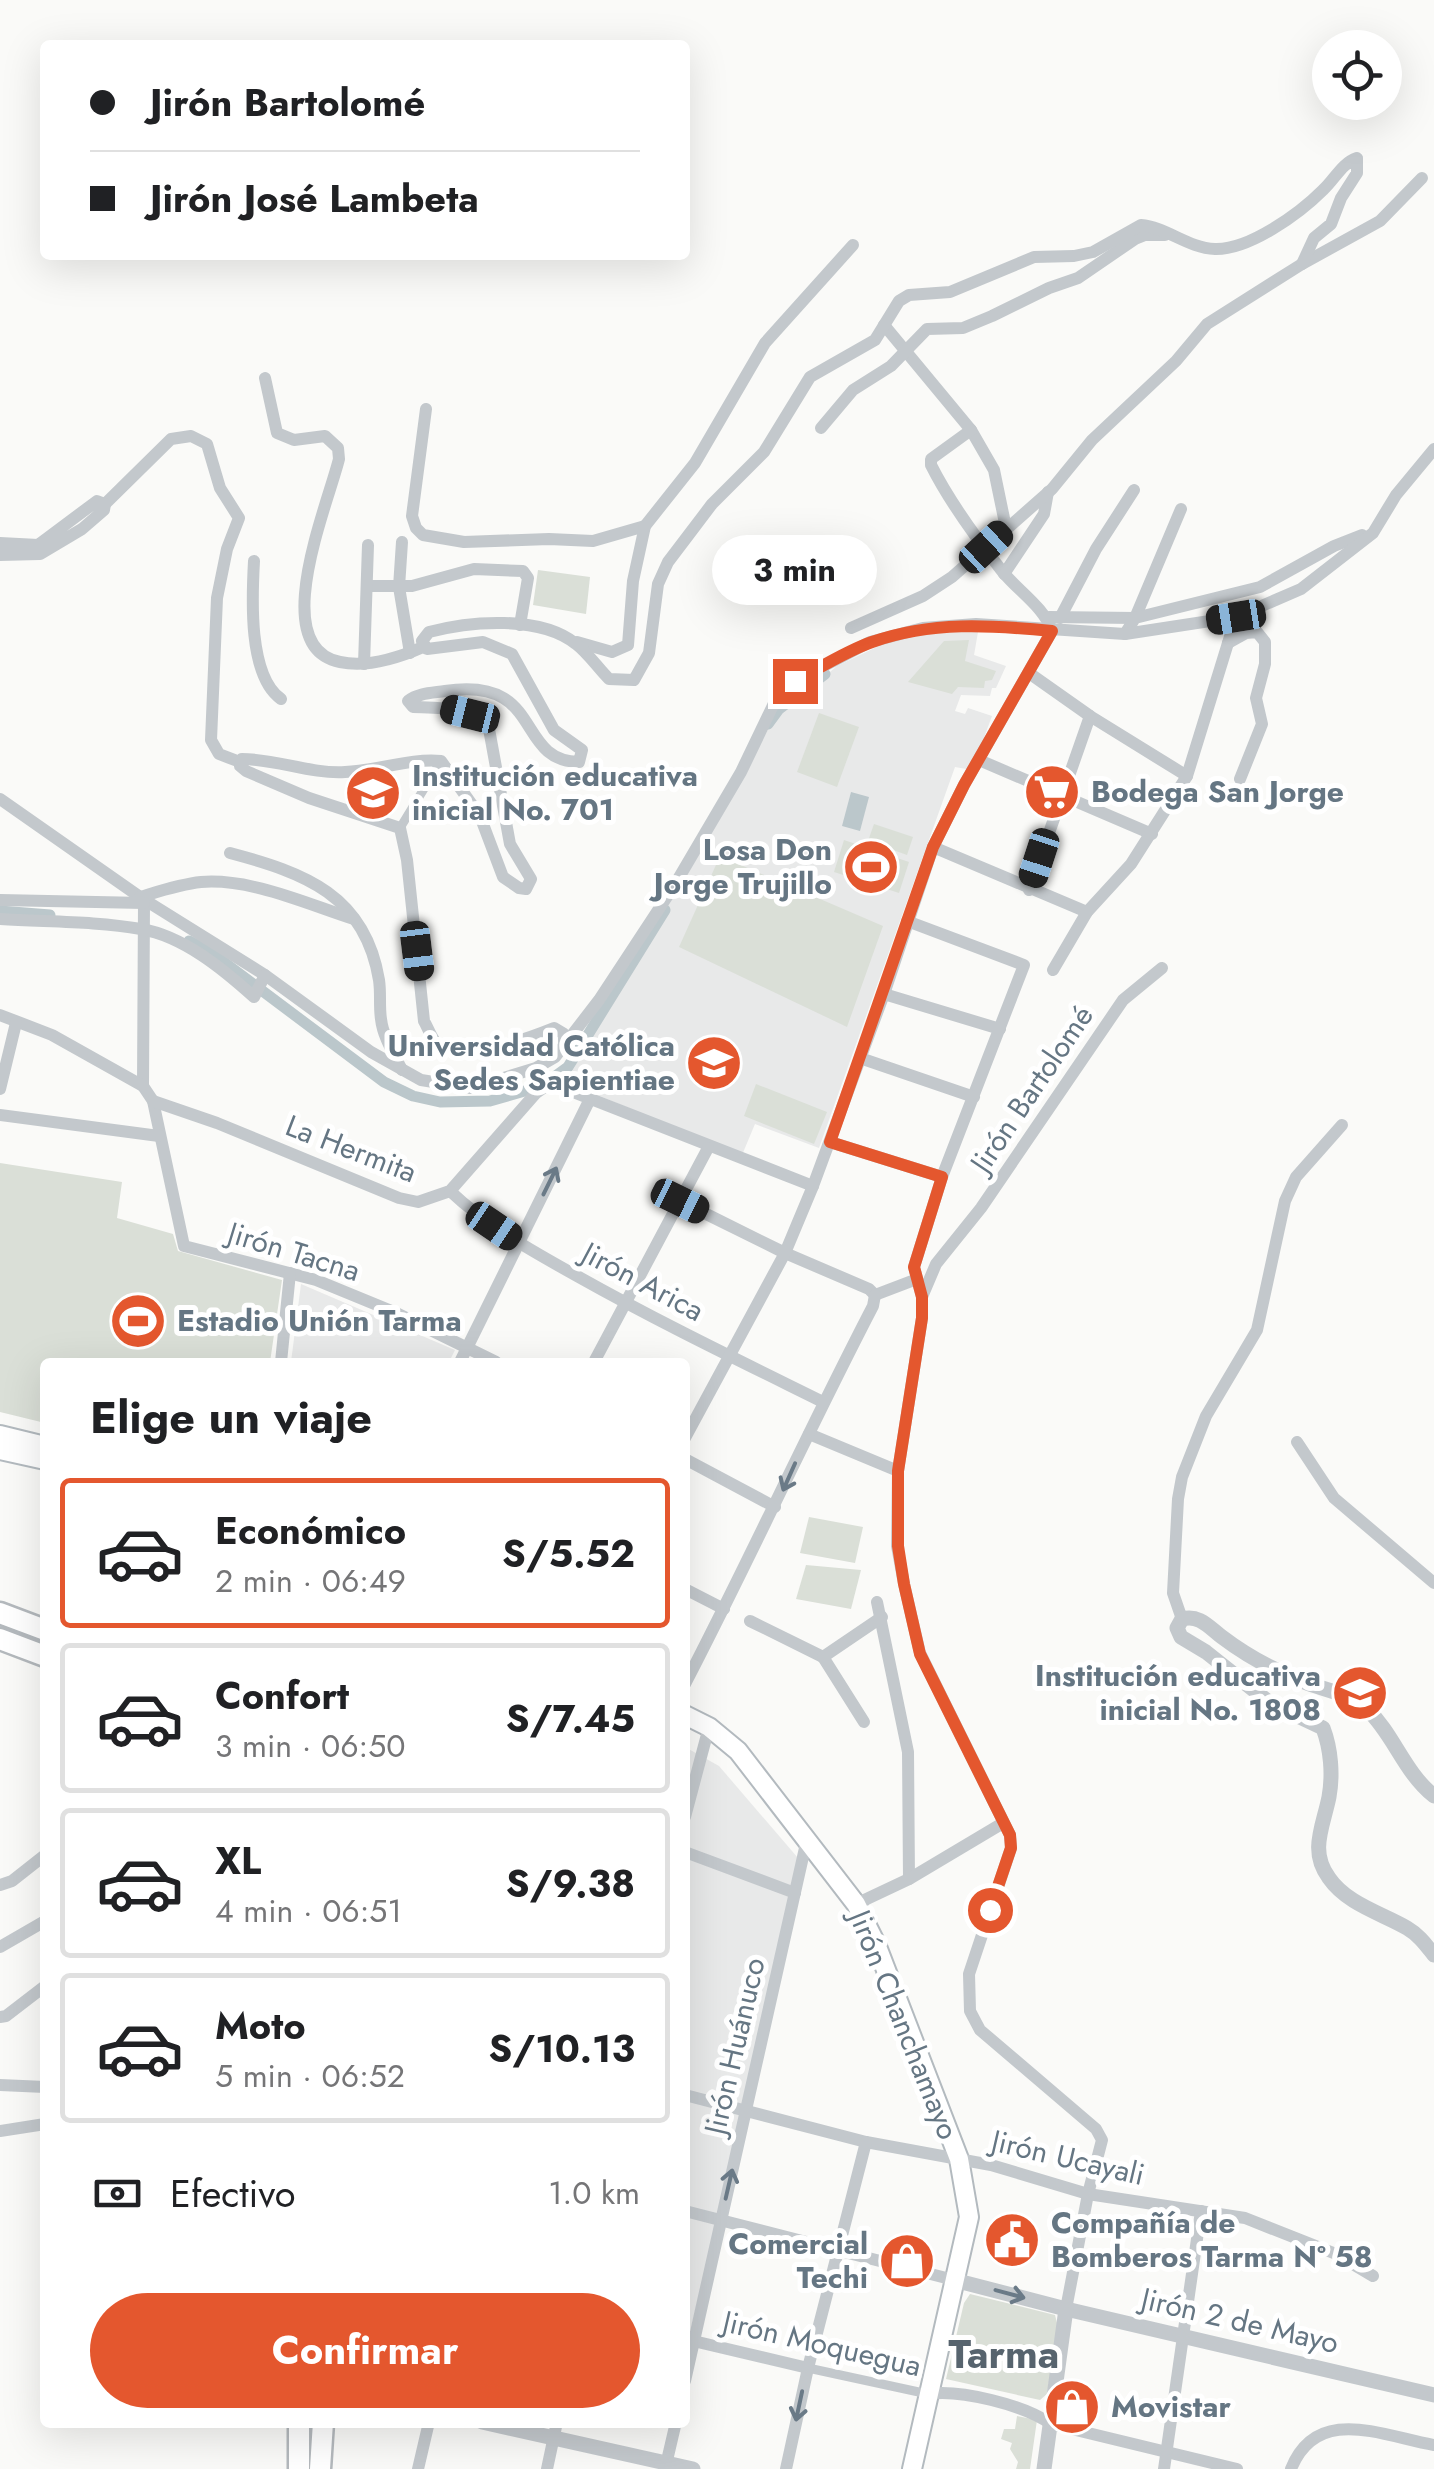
<!DOCTYPE html>
<html lang="es">
<head>
<meta charset="utf-8">
<style>
	body { margin:0; font-family:Jost,sans-serif; background:#f2f2f2; color:#202124; height:100vh; display:flex; flex-direction:column; font-size:38px; white-space:nowrap }
	* { box-sizing:border-box; margin:0 }
	p { font-size:32px; color:#757577 }
	.icon { flex:none; width:55px; height:55px; fill:none; stroke:currentColor; stroke-width:2; stroke-linecap:round; stroke-linejoin:round }
	.map { position:relative; flex:1; overflow:hidden }
	.details { position:absolute; left:40px; top:1358px; width:650px; height:1070px; display:flex; flex-direction:column; background:#fff; border-radius:10px; box-shadow:0 10px 40px #0002 }
	.details>* { flex:none }
	.guide { position:absolute; left:40px; top:40px; width:650px; height:220px; border-radius:10px; box-shadow:0 10px 40px #0002; display:grid; align-content:center; height:220px; padding:0 50px; background:#fff }
	.tools { position:absolute; left:1312px; top:30px; display:grid; gap:20px }
	.tools a { display:grid; place-items:center; width:90px; height:90px; border-radius:50%; background:#fff; box-shadow:0 10px 40px #0002; font-size:50px }
	.end { position:absolute; width:45px; height:45px; margin:-22px; border:12px solid #e4572e; background:#fff; box-shadow:0 0 0 5px #fff }
	.from { border-radius:50% }
	.bubble { position:absolute; height:70px; border-radius:35px; background:#fff; box-shadow:0 10px 40px #0002; font-size:32px; font-weight:700; line-height:70px; text-align:center }
	.car { position:absolute; width:30px; height:60px; margin:-30px -15px; border-radius:12px; box-shadow:0 0 8px 2px #0007; background:linear-gradient(#222 24%,#8ab4d8 0 40%,#222 0 76%,#8ab4d8 0 86%,#222 0) }
	.guide b { display:flex; align-items:center; gap:35px; height:95px; font-size:38px }
	.guide b+b { border-top:2px solid #e0e0e0 }
	.guide i { width:25px; height:25px; background:#202124 }
	ul { padding:0; list-style:none }
	li { display:flex; align-items:center; gap:30px; height:150px; margin:0 20px 15px; padding:0 30px; border:5px solid #e0e0e0; border-radius:10px }
	li div { flex:1 }
	li b { display:block; font-size:38px }
	li em { font-style:normal; font-weight:700 }
	li.active { border-color:#e4572e }
	li>.icon { width:90px; height:90px; stroke-width:1.5 }
	h2 { padding:0 50px; font-size:45px; line-height:120px }
	.pay { display:flex; align-items:center; gap:25px; height:110px; padding:0 50px; font-size:38px }
	.pay p { margin-inline-start:auto }
	.cta { display:flex; gap:20px; margin-top:auto; padding:20px 50px }
	.cta a { flex:1; height:115px; border-radius:60px; background:#e4572e; color:#fff; font-size:40px; font-weight:700; line-height:115px; text-align:center }
	.map>svg:first-child { display:block }
	.built { fill:#e8e9e9 }
	.green { fill:#dadfd7 }
	.water { fill:#bbc7cb }
	.lines { fill:none; stroke-linecap:round; stroke-linejoin:round }
	.canal { stroke:#bbc7cb; stroke-width:11 }
	.river { stroke:#bbc7cb; stroke-width:20 }
	.secondary-casing { stroke:#b3babf; stroke-width:22 }
	.trunk-casing { stroke:#b4b9bd; stroke-width:25 }
	.pedestrian { stroke:#c3c8cc; stroke-width:9 }
	.minor { stroke:#c3c8cc; stroke-width:12 }
	.tertiary { stroke:#c3c8cc; stroke-width:15 }
	.secondary { stroke:#fff; stroke-width:18 }
	.trunk { stroke:#fff; stroke-width:20 }
	.oneway { stroke:#6a7a87 }
	.route { stroke:#e4572e; stroke-width:12 }
	.labels { text-anchor:middle; stroke-width:10; stroke-linejoin:round; paint-order:stroke }
	.poi-label { font-size:30px; font-weight:bold; fill:#657683; stroke:#fff; text-anchor:start }
	.street-label { font-size:30px; fill:#657683; stroke:#fff }
	.district-label { font-size:40px; font-weight:bold; fill:#57646e; stroke:#fff }
</style>
</head>
<body>
<div class="map">
<svg width="1434" height="2469" viewBox="0 0 1434 2469">
	<rect width="100%" height="100%" fill="#fafaf8"/>
	<!-- built -->
	<g class="built">
		<polygon points="929,632 978,632 974,655 1006,666 996,688 992,688 990,696 961,695 955,711 965,714 968,708 992,716 972,770 955,767 819,1148 755,1124 742,1155 566,1082 774,719 837,666 887,642"/>
		<polygon points="301,1284 455,1350 449,1362 291,1362"/>
		<polygon points="685,1747 719,1766 804,1865 688,2340 685,2339"/>
	</g>
	<!-- green -->
	<g class="green">
		<polygon points="538,570 590,577 586,614 533,605"/>
		<polygon points="969,640 965,661 996,671 992,680 985,681 984,688 958,687 952,694 908,682 944,641"/>
		<polygon points="819,713 859,727 837,787 797,772"/>
		<polygon points="874,824 913,837 907,855 868,841"/>
		<polygon points="844,840 909,862 899,893 834,872"/>
		<polygon points="720,856 883,926 847,1027 679,947"/>
		<polygon points="756,1084 827,1112 814,1144 744,1116"/>
		<polygon points="0,1163 122,1182 117,1218 173,1234 178,1251 282,1280 270,1362 45,1362 45,1423 0,1412"/>
		<polygon points="809,1517 863,1527 855,1563 800,1553"/>
		<polygon points="806,1565 861,1570 851,1609 796,1599"/>
		<polygon points="970,2294 1055,2315 1058,2327 1047,2394 1040,2400 946,2379 964,2303"/>
		<polygon points="1017,2416 1037,2420 1030,2469 1016,2469 1018,2462 1010,2449 1012,2443 1001,2439 1004,2429 1015,2429"/>
	</g>
	<!-- water -->
	<polygon class="water" points="851,792 869,797 860,831 842,826"/>
	<g class="lines">
		<!-- canal -->
		<g class="canal">
			<polyline points="768,724 779,709 825,674"/>
			<polyline points="0,911 50,915"/>
			<polyline points="189,941 209,951 384,1082 413,1096 440,1102 490,1101 542,1086 568,1067 665,910"/>
		</g>
		<!-- river -->
		<g class="river">
			<polyline points="0,1626 45,1642"/>
			<polyline points="310,2469 311,2422"/>
		</g>
		<!-- secondary casing -->
		<g class="secondary-casing">
			<g id="secondary">
				<polyline points="0,1435 45,1446"/>
				<polyline points="0,1450 45,1460"/>
				<polyline points="685,1715 709,1727 738,1751 856,1904 876,1944 959,2159 969,2217 912,2469"/>
			</g>
		</g>
		<!-- trunk casing -->
		<g class="trunk-casing">
			<g id="trunk">
				<polyline points="0,1613 45,1630"/>
				<polyline points="0,1639 45,1656"/>
				<polyline points="299,2422 299,2469"/>
				<polyline points="320,2469 323,2422"/>
			</g>
		</g>
		<!-- pedestrian -->
		<g class="pedestrian">
			<polyline points="400,828 441,761"/>
			<polyline points="808,2368 928,2394"/>
		</g>
		<!-- minor -->
		<g class="minor">
			<polyline points="884,325 971,430 994,470 1006,528"/>
			<path d="M265,378L277,433L294,440L325,436L338,448L339,459C327,507 267,648 340,662C368,668 398,658 423,647"/>
			<polyline points="426,409 412,516 416,528 423,535 464,542 549,539 593,541 645,526"/>
			<polyline points="821,428 853,390 891,366 927,329 963,328 992,316 1049,288 1078,278 1135,239 1145,235 1165,235"/>
			<path d="M971,430L931,459V465C950,503 976,538 1002,571C1018,591 1044,607 1052,631"/>
			<polyline points="105,504 171,439 191,436 207,444 220,488 239,518 227,549 217,598 211,740 219,754 240,762"/>
			<polyline points="402,542 399,587 410,653"/>
			<polyline points="0,543 38,545 97,501 105,504 104,510 82,529 40,554 0,555"/>
			<path d="M254,561C252,597 248,676 281,699"/>
			<polyline points="1004,574 1044,514 1048,492"/>
			<polyline points="367,586 412,586 474,569 523,571 528,578 520,625"/>
			<polyline points="1049,617 1135,618 1181,509"/>
			<polyline points="1060,618 1096,549 1134,490"/>
			<polyline points="851,628 923,596 952,577 1052,489 1092,440 1176,361 1207,324 1302,264 1380,221 1422,178"/>
			<polyline points="1125,634 1135,618 1260,587 1334,546 1362,535"/>
			<polyline points="577,642 612,652 628,645 633,581 645,526 695,463 765,343 853,245"/>
			<polyline points="1228,643 1246,633 1257,632 1265,642 1265,664 1256,698 1262,724 1240,779"/>
			<polyline points="364,664 368,545"/>
			<polyline points="1029,673 1090,716 1187,776"/>
			<polyline points="979,760 1152,834"/>
			<polyline points="0,799 140,897 265,975 371,1052 421,1080 471,1088 536,1068 555,1057 599,1000 674,886 741,772 777,697 795,681 870,642 923,628 976,624 1125,634 1236,617 1301,589 1373,533 1396,495 1434,449"/>
			<polyline points="933,847 1087,912"/>
			<path d="M230,853C305,873 365,895 379,980C381,993 379,1006 381,1019C383,1037 394,1054 402,1070"/>
			<polyline points="1029,890 1090,716"/>
			<polyline points="140,897 144,903 143,1086 153,1101 184,1246 316,1280 394,1312 496,1362"/>
			<path d="M140,897C160,891 181,884 201,882C251,878 307,904 354,919"/>
			<polyline points="0,900 144,903"/>
			<path d="M0,919C46,922 96,921 141,929C183,936 223,969 254,997L265,975"/>
			<polyline points="907,921 1024,965 942,1177 914,1267 922,1297 922,1318 898,1471 897,1546 904,1584 920,1653 1010,1835 1011,1848 969,1974 970,2011 980,2030 1096,2129 1102,2140 1088,2194 1066,2309"/>
			<polyline points="1053,970 1087,912 1131,864 1187,776 1236,617"/>
			<polyline points="884,994 1000,1029"/>
			<polyline points="0,1015 52,1035 143,1086"/>
			<path d="M564,1044V1034L554,1028C529,1038 458,1065 436,1043C431,1037 428,1028 424,1021L407,860L400,828L309,798L246,771L240,766L242,759C277,759 310,774 345,772C378,771 409,758 441,761L480,816L503,877L519,888L526,889L531,879L510,844L489,729C472,706 439,708 413,707L408,701C418,693 432,693 445,691C545,676 514,761 579,762L582,750L554,730L512,654L483,642L427,649L422,641L429,632C470,621 540,615 576,644C588,653 598,668 609,679L634,680L649,653L658,584L668,562L712,504L764,452L810,377L875,340L899,301L909,295L950,292L1034,257L1074,256L1093,252L1141,225C1166,227 1188,248 1215,249C1249,250 1299,214 1323,190C1335,179 1342,163 1357,158V173L1341,198L1331,224L1314,238L1302,264"/>
			<polyline points="860,1058 974,1097"/>
			<polyline points="0,1089 16,1023"/>
			<polyline points="153,1101 217,1123 399,1198 418,1202 450,1191 536,1093 550,1083 813,1186"/>
			<polyline points="0,1115 159,1136"/>
			<polyline points="830,1142 942,1177"/>
			<path d="M450,1191C487,1226 532,1251 577,1276C657,1321 740,1361 823,1402"/>
			<polyline points="680,1201 785,1253 869,1289 875,1295"/>
			<polyline points="875,1295 917,1279"/>
			<polyline points="922,1297 936,1264 981,1208 1123,1000 1162,968"/>
			<polyline points="281,1362 290,1273"/>
			<polyline points="460,1362 589,1101"/>
			<polyline points="594,1362 708,1148"/>
			<polyline points="809,1434 898,1471"/>
			<polyline points="685,1438 785,1253 813,1186 884,994 933,847 964,785 1052,631"/>
			<polyline points="1297,1442 1334,1498 1434,1583"/>
			<polyline points="685,1459 775,1507"/>
			<polyline points="685,1589 724,1609"/>
			<polyline points="877,1602 908,1752 909,1879"/>
			<polyline points="1182,1619 1173,1593 1178,1499 1182,1477 1206,1416 1257,1330 1285,1201 1296,1177 1342,1125"/>
			<polyline points="750,1621 823,1657"/>
			<polyline points="823,1657 864,1722"/>
			<polyline points="823,1657 882,1617"/>
			<path d="M685,1684C750,1559 808,1431 873,1306L875,1295"/>
			<polyline points="685,1817 709,1727"/>
			<polyline points="685,1852 795,1893"/>
			<polyline points="0,1885 12,1881 45,1855"/>
			<polyline points="856,1904 909,1879 1003,1823"/>
			<polyline points="0,1947 45,1921"/>
			<polyline points="0,2017 6,2016 45,1986"/>
			<polyline points="0,2085 45,2087"/>
			<polyline points="685,2095 866,2142 991,2165 1088,2194 1245,2218 1336,2254 1373,2276"/>
			<polyline points="0,2131 45,2124"/>
			<polyline points="685,2211 954,2280"/>
			<polyline points="685,2339 808,2368"/>
			<polyline points="685,2381 807,1839"/>
			<path d="M928,2394C960,2389 1024,2405 1051,2424L1237,2469"/>
			<polyline points="418,2469 429,2422"/>
			<polyline points="547,2469 557,2422"/>
			<polyline points="665,2469 676,2422"/>
			<polyline points="786,2469 808,2368 866,2142"/>
			<polyline points="1164,2469 1201,2211"/>
			<path d="M1291,2469C1317,2404 1382,2436 1434,2445"/>
		</g>
		<!-- tertiary -->
		<g class="tertiary">
			<path d="M1434,1796C1404,1772 1394,1735 1368,1710C1351,1694 1325,1690 1304,1682C1275,1671 1247,1656 1222,1637C1209,1627 1199,1614 1182,1619L1177,1628L1181,1637L1206,1652L1270,1703L1323,1728C1331,1749 1333,1775 1329,1797C1323,1827 1309,1851 1329,1878C1347,1904 1381,1913 1407,1928C1419,1935 1426,1945 1434,1955"/>
			<polyline points="954,2280 1066,2309 1434,2395"/>
			<polyline points="482,2422 693,2469"/>
			<polyline points="1044,2469 1066,2309"/>
		</g>
		<!-- secondary -->
		<use href="#secondary" class="secondary"/>
		<!-- trunk -->
		<use href="#trunk" class="trunk"/>
	</g>
	<!-- one-way arrows -->
	<defs><path id="oneway-shaft" d="M-6 0H5M1.5-3L5.5 0L1.5 3" fill="none" stroke-width="1.6" stroke-linecap="round" stroke-linejoin="round" transform="scale(2.5)"/></defs>
	<g class="oneway">
		<use href="#oneway-shaft" transform="translate(550 1181) rotate(-64)"/>
		<use href="#oneway-shaft" transform="translate(789 1477) rotate(114)"/>
		<use href="#oneway-shaft" transform="translate(729 2184) rotate(-77)"/>
		<use href="#oneway-shaft" transform="translate(1010 2294) rotate(15)"/>
		<use href="#oneway-shaft" transform="translate(799 2406) rotate(102)"/>
	</g>
	<g class="lines">
		<!-- route -->
		<path class="route" d="M795,681C820,668 846,651 872,642C932,621 990,625 1052,631L964,785L933,847L830,1142L942,1177L914,1267L922,1297V1318L898,1471V1546L904,1584L920,1654L1010,1835L1011,1848L990,1910"/>
	</g>
	<!-- icons -->
	<defs>
		<g id="supermarket-disc" transform="scale(2.875)"><circle r="9.5" fill="#e4572e" stroke="#fff"/><path d="M-6-5.5h2.5l.6 2H6L4.5 2H-2.5L-4.4-4H-6ZM-1.5 3.2a1.3 1.3 0 1 0 .1 0ZM3 3.2a1.3 1.3 0 1 0 .1 0Z" fill="#fff"/></g>
		<g id="school-disc" transform="scale(2.875)"><circle r="9.5" fill="#e4572e" stroke="#fff"/><path d="M0-5L7-2L0 1L-7-2ZM-4 1L0 2.5L4 1V4Q0 6-4 4Z" fill="#fff"/></g>
		<g id="stadium-disc" transform="scale(2.875)"><circle r="9.5" fill="#e4572e" stroke="#fff"/><path d="M0-5a6.5 5 0 1 0 0 10a6.5 5 0 1 0 0-10ZM-3.5-1.8h7v3.6h-7Z" fill="#fff"/></g>
		<g id="university-disc" transform="scale(2.875)"><circle r="9.5" fill="#e4572e" stroke="#fff"/><path d="M0-5L7-2L0 1L-7-2ZM-4 1L0 2.5L4 1V4Q0 6-4 4Z" fill="#fff"/></g>
		<g id="civic-disc" transform="scale(2.875)"><circle r="9.5" fill="#e4572e" stroke="#fff"/><path d="M-.6-6.5H3V-4.5H.6V-3L4-1V1h2V6H-6V1h2V-1L-.6-3ZM-1.2 2.5V6h2.4V2.5Z" fill="#fff"/></g>
		<g id="shop-disc" transform="scale(2.875)"><circle r="9.5" fill="#e4572e" stroke="#fff"/><path d="M-5-2.5h2.3a2.7 3.5 0 0 1 5.4 0H5L5.5 6h-11ZM-1.5-2.5h3a1.5 2.3 0 0 0-3 0Z" fill="#fff"/></g>
	</defs>
	<g fill-rule="evenodd">
		<use href="#supermarket-disc" x="1052" y="792"/>
		<use href="#school-disc" x="373" y="793"/>
		<use href="#stadium-disc" x="871" y="867"/>
		<use href="#university-disc" x="714" y="1063"/>
		<use href="#stadium-disc" x="138" y="1321"/>
		<use href="#school-disc" x="1360" y="1693"/>
		<use href="#civic-disc" x="1012" y="2240"/>
		<use href="#shop-disc" x="907" y="2261"/>
		<use href="#shop-disc" x="1072" y="2407"/>
	</g>
	<g class="labels">
		<!-- poi labels -->
		<g class="poi-label">
			<text x="412" y="786">Institución educativa<tspan x="412" dy="34">inicial No. 701</tspan></text>
			<text x="1091" y="802">Bodega San Jorge</text>
			<text x="832" y="860" text-anchor="end">Losa Don<tspan x="832" dy="34">Jorge Trujillo</tspan></text>
			<text x="675" y="1056" text-anchor="end">Universidad Católica<tspan x="675" dy="34">Sedes Sapientiae</tspan></text>
			<text x="177" y="1331">Estadio Unión Tarma</text>
			<text x="1321" y="1686" text-anchor="end">Institución educativa<tspan x="1321" dy="34">inicial No. 1808</tspan></text>
			<text x="1051" y="2233">Compañía de<tspan x="1051" dy="34">Bomberos Tarma Nº 58</tspan></text>
			<text x="868" y="2254" text-anchor="end">Comercial<tspan x="868" dy="34">Techi</tspan></text>
			<text x="1111" y="2417">Movistar</text>
		</g>
		<!-- street labels -->
		<g class="street-label">
			<text transform="translate(1032 1089) rotate(-56)" y="10">Jirón Bartolomé</text>
			<text transform="translate(351 1149) rotate(21)" y="10">La Hermita</text>
			<text transform="translate(294 1252) rotate(17)" y="10">Jirón Tacna</text>
			<text transform="translate(643 1282) rotate(28)" y="10">Jirón Arica</text>
			<text transform="translate(904 2025) rotate(68)" y="10">Jirón Chanchamayo</text>
			<text transform="translate(735 2046) rotate(-77)" y="10">Jirón Huánuco</text>
			<text transform="translate(1068 2158) rotate(13)" y="10">Jirón Ucayali</text>
			<text transform="translate(1240 2321) rotate(13)" y="10">Jirón 2 de Mayo</text>
			<text transform="translate(822 2344) rotate(13)" y="10">Jirón Moquegua</text>
		</g>
		<!-- district labels -->
		<g class="district-label">
			<text x="1004" y="2368">Tarma</text>
		</g>
	</g>
</svg>
<div class="tools">
<a><svg class="icon" aria-label="locate" viewBox="0 0 24 24"><circle cx="12" cy="12" r="6"/><path d="M12 2v4M12 18v4M2 12h4M18 12h4"/></svg></a>
</div>
<i class="end from" style="left:990px;top:1910px"></i>
<i class="end" style="left:795px;top:681px"></i>
<div class="bubble" style="left:712px;top:535px;width:165px">3 min</div>
<i class="car" style="left:986px;top:547px;rotate:47deg"></i>
<i class="car" style="left:1236px;top:617px;rotate:261deg"></i>
<i class="car" style="left:470px;top:714px;rotate:284deg"></i>
<i class="car" style="left:1039px;top:858px;rotate:198deg"></i>
<i class="car" style="left:417px;top:951px;rotate:173deg"></i>
<i class="car" style="left:680px;top:1201px;rotate:116deg"></i>
<i class="car" style="left:494px;top:1226px;rotate:124deg"></i>
<div class="guide">
<b><i class="from"></i>Jirón Bartolomé</b>
<b><i></i>Jirón José Lambeta</b>
</div>
<section class="details">
<h2>Elige un viaje</h2>
<ul>
<li class="active"><svg class="icon" aria-label="car" viewBox="0 0 24 24"><path d="M5 17H2v-5l4-1 3-4h7l3 4 3 1v5h-3M9 17h6M6 11h13"/><circle cx="7" cy="17" r="2"/><circle cx="17" cy="17" r="2"/></svg><div><b>Económico</b><p>2 min · 06:49</p></div><em>S/5.52</em></li>
<li><svg class="icon" aria-label="car" viewBox="0 0 24 24"><path d="M5 17H2v-5l4-1 3-4h7l3 4 3 1v5h-3M9 17h6M6 11h13"/><circle cx="7" cy="17" r="2"/><circle cx="17" cy="17" r="2"/></svg><div><b>Confort</b><p>3 min · 06:50</p></div><em>S/7.45</em></li>
<li><svg class="icon" aria-label="car" viewBox="0 0 24 24"><path d="M5 17H2v-5l4-1 3-4h7l3 4 3 1v5h-3M9 17h6M6 11h13"/><circle cx="7" cy="17" r="2"/><circle cx="17" cy="17" r="2"/></svg><div><b>XL</b><p>4 min · 06:51</p></div><em>S/9.38</em></li>
<li><svg class="icon" aria-label="car" viewBox="0 0 24 24"><path d="M5 17H2v-5l4-1 3-4h7l3 4 3 1v5h-3M9 17h6M6 11h13"/><circle cx="7" cy="17" r="2"/><circle cx="17" cy="17" r="2"/></svg><div><b>Moto</b><p>5 min · 06:52</p></div><em>S/10.13</em></li>
</ul>
<div class="pay"><svg class="icon" aria-label="cash" viewBox="0 0 24 24"><path d="M3 7h18v10H3z"/><circle cx="12" cy="12" r="2"/></svg>Efectivo<p>1.0 km</p></div>
<div class="cta"><a>Confirmar</a></div>
</section>
</div>
</body>
</html>
